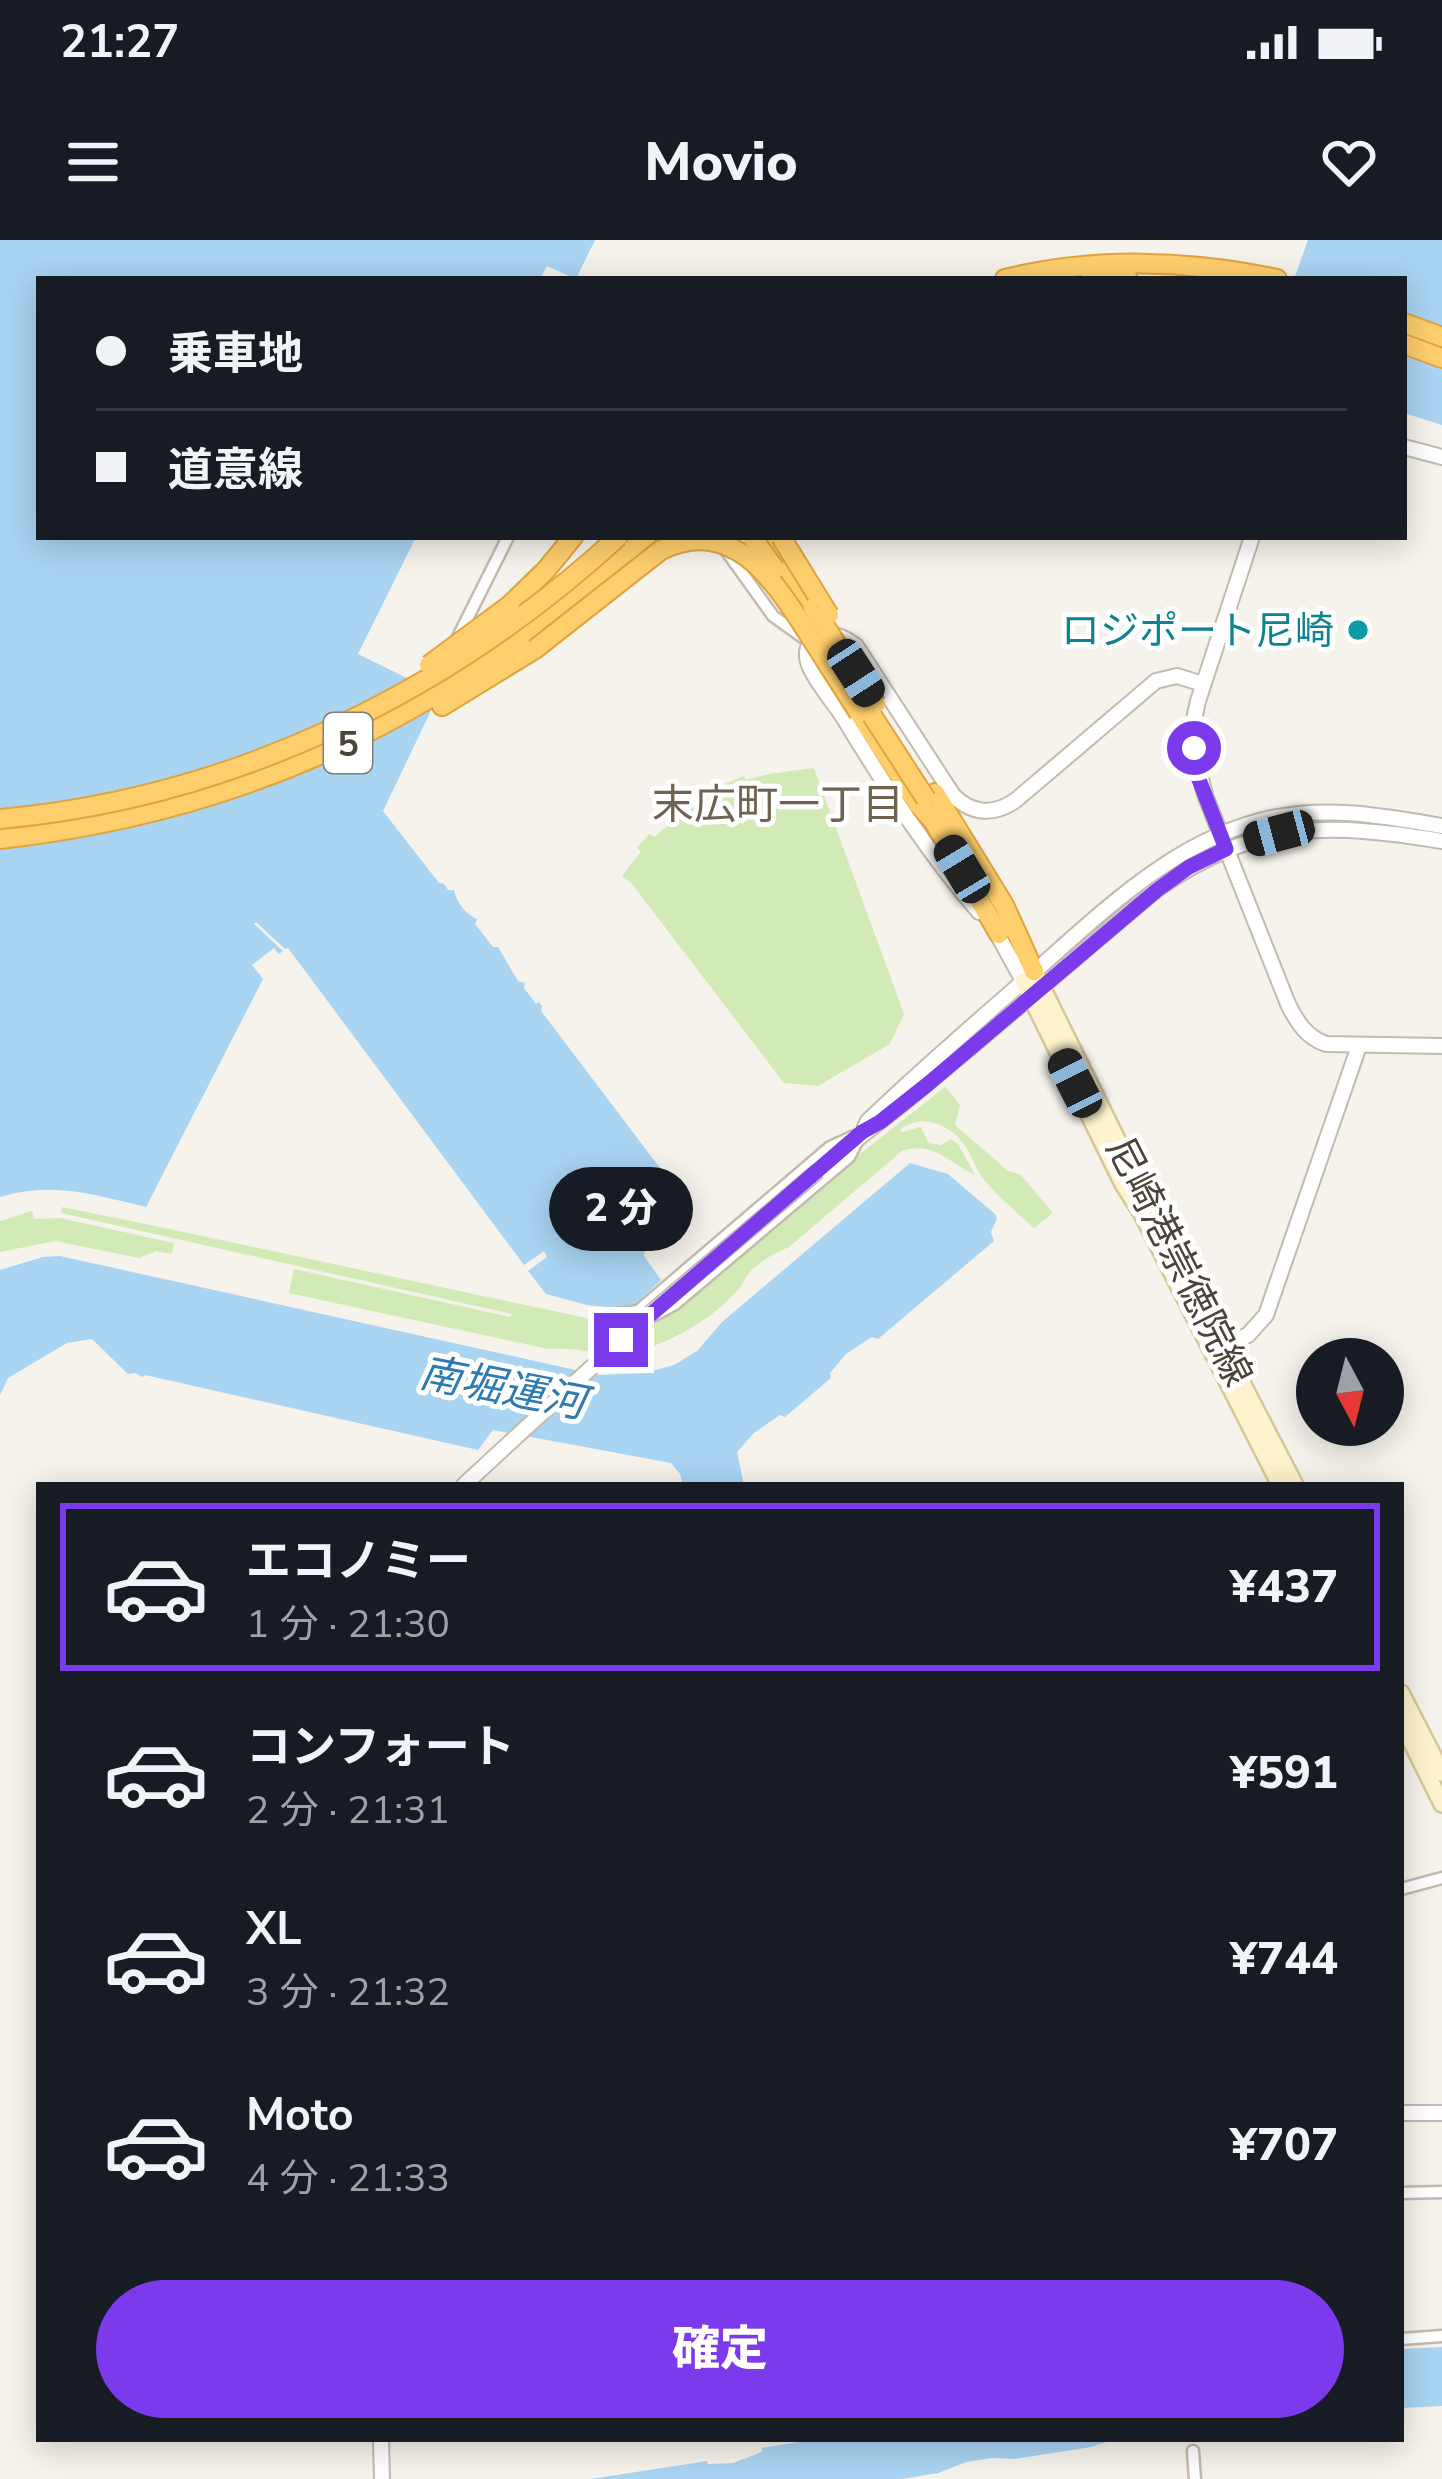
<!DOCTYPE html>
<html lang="ja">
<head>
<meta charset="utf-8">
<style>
	body { margin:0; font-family:"Nunito Sans","Noto Sans JP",sans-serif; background:#20242c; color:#f1f3f6; height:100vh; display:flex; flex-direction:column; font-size:45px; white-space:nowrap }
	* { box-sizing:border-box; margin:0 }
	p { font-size:39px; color:#9ea1a6 }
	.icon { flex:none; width:66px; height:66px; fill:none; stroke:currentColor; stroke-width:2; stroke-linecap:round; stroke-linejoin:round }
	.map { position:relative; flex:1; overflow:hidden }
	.drawer { position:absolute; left:36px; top:1242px; width:1368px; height:960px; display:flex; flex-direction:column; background:#171b24; border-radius:0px; box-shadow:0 6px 30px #0003 }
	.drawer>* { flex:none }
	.top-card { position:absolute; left:36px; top:36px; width:1371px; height:264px; border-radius:0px; box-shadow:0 6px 30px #0003; display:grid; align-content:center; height:264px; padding:0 60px; background:#171b24 }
	.needle { width:78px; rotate:173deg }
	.tools { position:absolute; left:1296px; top:1098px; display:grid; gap:24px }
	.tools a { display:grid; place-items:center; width:108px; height:108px; border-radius:50%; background:#171b24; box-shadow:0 6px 30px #0003; font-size:60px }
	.end { position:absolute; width:54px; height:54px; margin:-27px; border:15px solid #7c3aed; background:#fff; box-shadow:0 0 0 6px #fff }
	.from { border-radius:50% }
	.bubble { position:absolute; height:84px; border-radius:42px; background:#171b24; box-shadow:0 6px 30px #0003; font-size:39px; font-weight:800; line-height:84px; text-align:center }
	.car { position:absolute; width:36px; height:72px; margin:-36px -18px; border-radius:15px; box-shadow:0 0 9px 3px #0007; background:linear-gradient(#222 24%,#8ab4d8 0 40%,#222 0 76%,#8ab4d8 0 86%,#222 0) }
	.top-card b { display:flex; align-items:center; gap:42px; height:114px; font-size:45px }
	.top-card b+b { border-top:3px solid #363941 }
	.top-card i { width:30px; height:30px; background:#f1f3f6 }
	ul { padding:21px 0 0; list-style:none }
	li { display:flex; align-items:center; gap:36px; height:168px; margin:0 24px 18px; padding:0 36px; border:6px solid transparent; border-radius:0px }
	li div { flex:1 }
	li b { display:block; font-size:45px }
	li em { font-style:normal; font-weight:800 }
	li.selected { border-color:#7c3aed }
	li>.icon { width:108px; height:108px; stroke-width:1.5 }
	.button { display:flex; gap:24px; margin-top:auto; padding:24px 60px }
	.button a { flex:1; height:138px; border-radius:72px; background:#7c3aed; color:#fff; font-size:48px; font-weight:800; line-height:138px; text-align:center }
	.status { display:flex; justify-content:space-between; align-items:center; height:84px; padding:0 60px; background:#171b24; direction:ltr }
	.status svg { height:33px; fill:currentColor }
	header { display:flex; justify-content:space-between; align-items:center; height:156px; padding:0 60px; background:#171b24; font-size:54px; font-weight:800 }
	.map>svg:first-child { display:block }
	.green { fill:#d2eab5 }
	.water { fill:#a9d4f2 }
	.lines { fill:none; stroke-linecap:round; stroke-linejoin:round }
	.minor-casing { stroke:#c2bbae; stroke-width:15 }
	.tertiary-casing { stroke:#c2bbae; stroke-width:18 }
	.secondary-casing { stroke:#d6c79b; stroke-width:20 }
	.motorway-casing { stroke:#e0a43c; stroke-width:22 }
	.minor { stroke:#fff; stroke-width:10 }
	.tertiary { stroke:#fff; stroke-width:14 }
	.secondary { stroke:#fff3cd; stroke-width:15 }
	.motorway { stroke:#ffcf6e; stroke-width:18 }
	.tertiary-bridge-casing { stroke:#c2bbae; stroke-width:18; stroke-linecap:butt }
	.motorway-bridge-casing { stroke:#e0a43c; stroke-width:22; stroke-linecap:butt }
	.tertiary-bridge { stroke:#fff; stroke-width:14 }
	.motorway-bridge { stroke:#ffcf6e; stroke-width:18 }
	.route { stroke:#7c3aed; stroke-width:15 }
	.culture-dot { fill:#0f9aa8; stroke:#fff; stroke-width:4.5 }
	.labels { text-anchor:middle; stroke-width:10; stroke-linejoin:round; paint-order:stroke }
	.shield { fill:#fff; stroke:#817c74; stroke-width:3 }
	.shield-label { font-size:36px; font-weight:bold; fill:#4b4439 }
	.culture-label { font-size:39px; fill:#0d838f; stroke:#fff; text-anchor:end }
	.street-label { font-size:39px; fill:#4b4439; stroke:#fff }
	.neighbourhood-label { font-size:42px; fill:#6e6250; stroke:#fff }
	.water-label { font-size:42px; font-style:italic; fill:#2e7ab2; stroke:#fff }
</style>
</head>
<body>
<div class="status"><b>21:27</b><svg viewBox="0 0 49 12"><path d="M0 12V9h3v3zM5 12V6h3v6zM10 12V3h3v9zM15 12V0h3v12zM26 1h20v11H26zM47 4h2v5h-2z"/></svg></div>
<header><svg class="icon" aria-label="menu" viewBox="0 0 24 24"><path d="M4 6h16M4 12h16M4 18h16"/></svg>Movio<svg class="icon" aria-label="heart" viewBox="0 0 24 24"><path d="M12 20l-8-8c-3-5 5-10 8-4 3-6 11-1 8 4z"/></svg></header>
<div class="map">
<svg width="1442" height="2239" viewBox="0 0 1442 2239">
	<rect width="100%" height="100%" fill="#f6f3ec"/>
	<!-- green -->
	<g class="green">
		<polygon points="814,528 904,774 890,804 818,846 784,843 632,644 622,636 641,612 637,608 649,594 655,597 675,579 673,575 698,558 696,552 713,542 717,547 744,536 746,540 769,534"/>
		<path d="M945,847L960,865L955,885L1008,931L1021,935L1053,973L1034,988C1018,973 999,958 985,941C977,931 973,918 966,907C951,884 923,873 900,889L902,892L921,887L929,903L941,905L951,899L958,904L975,935C951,924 933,900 902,911L789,1007C775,1013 760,1021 749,1033C745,1038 743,1044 739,1049C712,1079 673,1102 634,1112C605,1119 577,1106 548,1109L289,1053L294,1029L510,1077L512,1074L61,973L62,967L141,983L624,1086L850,922Z"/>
		<polygon points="32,971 34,979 60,978 174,1003 172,1014 156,1011 139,1018 55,1001 0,1012 0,981"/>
	</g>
	<!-- water -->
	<g class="water">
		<path d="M0,0H595L576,39L547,26L540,39H39V297H416L358,414L439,454L383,571L439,643L444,644L448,650H454C456,661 466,675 477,679L475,684L493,707H498L518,741L525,743L524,748L536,764L539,762L542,766L541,771L557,792L663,932L660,942L663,948H658L650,986L652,990L648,995L644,1016L661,1040L634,1065L615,1068L587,1065L546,1054L528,1031L547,1017L544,1011L524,1025L288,708L285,709L256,682L254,684L283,711L279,714L274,708L252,725L263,739L146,967C94,955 53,941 0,957Z"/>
		<polygon points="1308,0 1442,0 1442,185 1404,173 1404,39 1294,39"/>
		<polygon points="910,923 948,934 995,974 997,979 991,992 994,1001 878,1099 872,1097 846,1114 830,1133 831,1138 785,1177 780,1175 754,1193 737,1212 744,1245 683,1245 680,1234 671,1223 493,1190 478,1210 145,1135 143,1137 135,1133 128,1134 92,1099 67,1103 8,1138 0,1155 0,1030 43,1017 60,1016 598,1135 645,1133 674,1125 697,1111 722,1082"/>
		<polygon points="1442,2107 1442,2166 1401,2168 1401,2109"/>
		<polygon points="816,2199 1116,2199 1091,2207 1015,2219 992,2218 966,2222 938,2233 902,2239 591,2239 707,2221 708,2224 733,2223 762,2212 762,2208"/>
	</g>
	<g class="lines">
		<!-- minor casing -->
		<g class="minor-casing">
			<g id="minor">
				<polyline points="725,309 773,376 808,401"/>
				<polyline points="457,399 508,297"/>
				<path d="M615,1079C635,1087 658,1074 675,1064L849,917L858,900"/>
				<polyline points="615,1079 618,1074 638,1071 830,907 854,896"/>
				<polyline points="1401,1649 1442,1638"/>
				<polyline points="1401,1953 1442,1952"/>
				<polyline points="1401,2099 1442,2096"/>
				<polyline points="1193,2211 1195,2239"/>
			</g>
		</g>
		<!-- tertiary casing -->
		<g class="tertiary-casing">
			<g id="tertiary">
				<polyline points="1404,207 1442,217"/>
				<path d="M1252,297L1198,461L1194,479V508L1205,555L1288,764C1297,782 1306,797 1326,804L1442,806"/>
				<path d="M979,672C928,613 885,546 845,480C834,462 817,445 809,425C805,415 807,408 812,399C826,389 843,396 856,406L953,555C971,574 994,576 1016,560L1156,441L1177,436L1203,444"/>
				<polyline points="994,688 1023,741"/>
				<path d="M865,887L868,881C919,832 972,786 1025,740C1101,674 1176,596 1277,577C1332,566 1388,577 1442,586"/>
				<path d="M818,931C853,901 890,875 925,845C1003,781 1079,714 1157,649C1255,581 1328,582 1442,601"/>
				<polyline points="1223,1106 1248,1095 1266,1075 1359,806"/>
				<polyline points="464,1245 491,1220"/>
				<polyline points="1401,1873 1442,1873"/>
				<polyline points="381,2199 382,2239"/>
			</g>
		</g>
		<!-- secondary casing -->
		<g class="secondary-casing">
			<g id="secondary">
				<polyline points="1034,731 1140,946 1295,1245"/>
				<polyline points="1023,741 1123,944 1142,974 1280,1245"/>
				<polyline points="1401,1453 1442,1533"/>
				<polyline points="1401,1481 1442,1564"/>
			</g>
		</g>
		<!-- motorway casing -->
		<g class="motorway-casing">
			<g id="motorway">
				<path d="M1005,39C1093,17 1188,20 1277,39"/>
				<polyline points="1090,39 1127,36"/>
				<polyline points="1404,83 1442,97"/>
				<polyline points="1404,104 1442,118"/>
				<polyline points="768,297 813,368"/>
				<polyline points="510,365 546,330 573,297"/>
				<polyline points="442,466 535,409"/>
				<polyline points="859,473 918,564 934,582 999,694"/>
				<polyline points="935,553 1004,665 1034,731"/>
				<path d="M0,599C258,570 454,470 646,297"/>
			</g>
		</g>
		<!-- minor -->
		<use href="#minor" class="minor"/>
		<!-- tertiary -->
		<use href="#tertiary" class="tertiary"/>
		<!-- secondary -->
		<use href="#secondary" class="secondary"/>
		<!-- motorway -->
		<use href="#motorway" class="motorway"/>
		<!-- tertiary-bridge casing -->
		<g class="tertiary-bridge-casing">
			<polyline id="tertiary-bridge" points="491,1220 654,1070 818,931"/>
		</g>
		<!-- motorway-bridge casing -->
		<g class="motorway-bridge-casing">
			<g id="motorway-bridge">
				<polyline points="752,297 775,329"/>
				<polyline points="781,297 829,375"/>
				<polyline points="813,368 876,464"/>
				<path d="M535,409L661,310C734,275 774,341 808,393C825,420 842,446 859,473"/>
				<polyline points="429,425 510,365"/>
				<polyline points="860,457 926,559"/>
				<path d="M0,579C232,558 447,454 618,297"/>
			</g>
		</g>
		<!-- tertiary-bridge -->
		<use href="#tertiary-bridge" class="tertiary-bridge"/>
		<!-- motorway-bridge -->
		<use href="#motorway-bridge" class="motorway-bridge"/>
	</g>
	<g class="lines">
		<!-- route -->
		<polyline class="route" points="621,1100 862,892 880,882 928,844 1157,650 1189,627 1226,609 1198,537 1194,508"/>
	</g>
	<!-- markers -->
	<circle class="culture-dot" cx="1358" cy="390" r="12"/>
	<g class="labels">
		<!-- shield labels -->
		<rect class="shield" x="324" y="473" width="48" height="60" rx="9"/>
		<g class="shield-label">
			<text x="348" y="516">5</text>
		</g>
		<!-- culture labels -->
		<g class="culture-label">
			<text x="1334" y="404">ロジポート尼崎</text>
		</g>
		<!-- street labels -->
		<g class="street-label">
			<text transform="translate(1180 1021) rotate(63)" y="14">尼崎港崇徳院線</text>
		</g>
		<!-- neighbourhood labels -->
		<g class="neighbourhood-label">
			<text x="778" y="579">末広町一丁目</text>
		</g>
		<!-- water labels -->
		<g class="water-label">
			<text transform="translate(503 1147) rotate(11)" y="15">南堀運河</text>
		</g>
	</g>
</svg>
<div class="tools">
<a><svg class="needle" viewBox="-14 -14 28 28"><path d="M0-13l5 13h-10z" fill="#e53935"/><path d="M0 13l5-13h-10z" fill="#9ea1a6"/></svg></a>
</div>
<i class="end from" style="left:1194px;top:508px"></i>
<i class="end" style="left:621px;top:1100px"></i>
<div class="bubble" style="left:549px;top:927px;width:144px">2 分</div>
<i class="car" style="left:856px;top:433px;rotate:147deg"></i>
<i class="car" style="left:1279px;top:593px;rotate:255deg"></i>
<i class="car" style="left:962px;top:629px;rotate:329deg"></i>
<i class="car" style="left:1075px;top:843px;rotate:333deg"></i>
<div class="top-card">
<b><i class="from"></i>乗車地</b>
<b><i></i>道意線</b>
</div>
<section class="drawer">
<ul>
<li class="selected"><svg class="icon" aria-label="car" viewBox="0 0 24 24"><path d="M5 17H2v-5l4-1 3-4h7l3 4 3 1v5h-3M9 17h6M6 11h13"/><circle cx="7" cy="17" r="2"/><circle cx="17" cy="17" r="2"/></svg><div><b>エコノミー</b><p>1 分 · 21:30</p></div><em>¥437</em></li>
<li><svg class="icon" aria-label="car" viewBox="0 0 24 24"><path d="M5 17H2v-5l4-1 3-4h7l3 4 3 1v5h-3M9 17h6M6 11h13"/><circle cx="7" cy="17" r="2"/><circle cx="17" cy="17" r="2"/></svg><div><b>コンフォート</b><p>2 分 · 21:31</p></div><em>¥591</em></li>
<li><svg class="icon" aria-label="car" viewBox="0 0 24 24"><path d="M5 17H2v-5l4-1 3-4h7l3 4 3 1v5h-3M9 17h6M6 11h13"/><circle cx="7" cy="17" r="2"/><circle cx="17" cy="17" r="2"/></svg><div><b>XL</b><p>3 分 · 21:32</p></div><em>¥744</em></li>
<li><svg class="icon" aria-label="car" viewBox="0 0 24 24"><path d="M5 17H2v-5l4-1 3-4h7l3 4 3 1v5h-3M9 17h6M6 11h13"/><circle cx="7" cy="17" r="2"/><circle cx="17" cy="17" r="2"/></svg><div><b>Moto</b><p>4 分 · 21:33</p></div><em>¥707</em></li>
</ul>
<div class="button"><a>確定</a></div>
</section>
</div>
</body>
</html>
